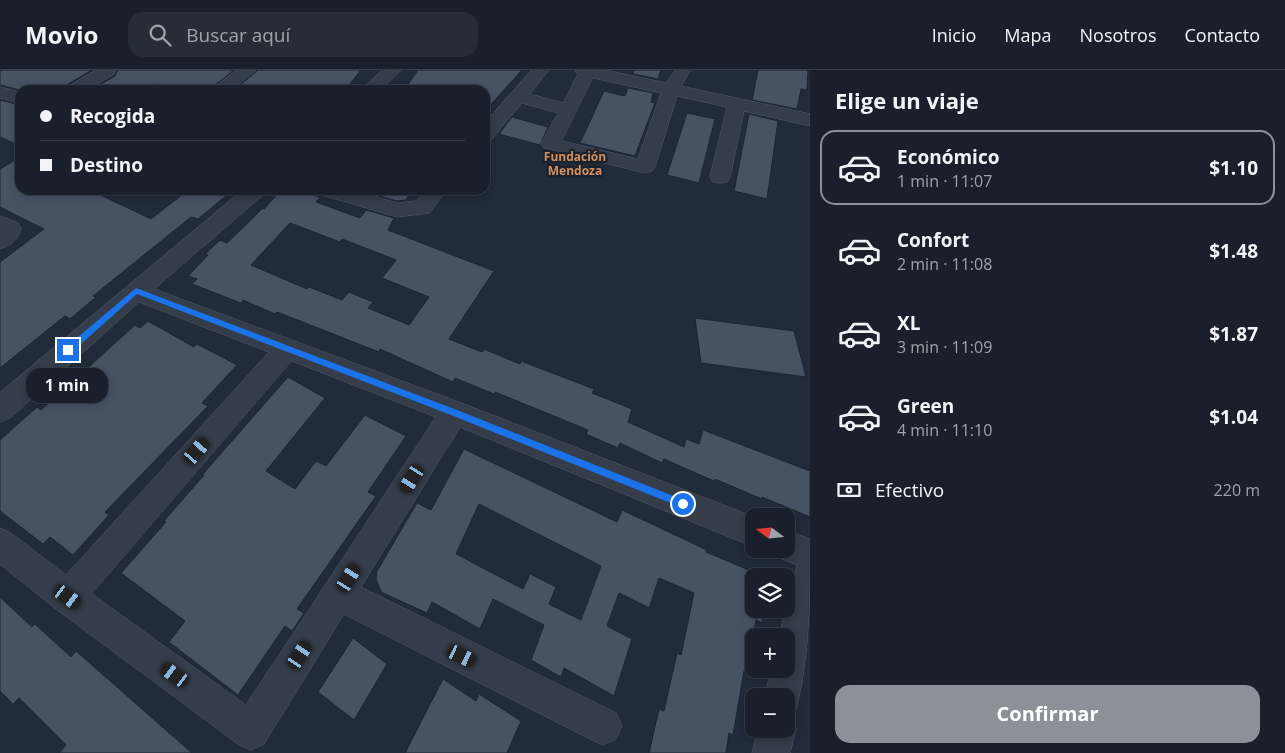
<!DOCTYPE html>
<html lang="es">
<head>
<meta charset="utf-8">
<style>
	body { margin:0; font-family:"Open Sans",sans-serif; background:#262d37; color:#f1f3f6; height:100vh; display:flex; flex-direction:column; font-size:19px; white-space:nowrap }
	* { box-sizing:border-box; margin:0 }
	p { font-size:16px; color:#9fa3a9 }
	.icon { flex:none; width:28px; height:28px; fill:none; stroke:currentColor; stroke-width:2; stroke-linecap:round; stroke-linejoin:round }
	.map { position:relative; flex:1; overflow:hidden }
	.sheet { display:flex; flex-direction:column; background:#19202b; width:475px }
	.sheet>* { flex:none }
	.guide { position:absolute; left:15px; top:15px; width:475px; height:110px; border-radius:15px; box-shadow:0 2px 8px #0003,0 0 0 1px #373e47; display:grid; align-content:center; height:110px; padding:0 25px; background:#19202b }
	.needle { width:32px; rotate:286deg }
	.buttons { position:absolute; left:745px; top:438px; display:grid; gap:10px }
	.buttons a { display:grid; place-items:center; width:50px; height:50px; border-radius:10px; background:#19202b; box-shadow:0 2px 8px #0003,0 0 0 1px #373e47; font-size:25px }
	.end { position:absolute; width:22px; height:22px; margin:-11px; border:6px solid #1a73e8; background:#fff; box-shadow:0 0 0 2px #fff }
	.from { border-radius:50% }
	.bubble { position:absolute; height:35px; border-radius:15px; background:#19202b; box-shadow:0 2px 8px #0003,0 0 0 1px #373e47; font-size:16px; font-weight:700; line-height:35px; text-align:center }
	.car { position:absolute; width:15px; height:30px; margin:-15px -8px; border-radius:6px; box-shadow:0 0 4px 1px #0007; background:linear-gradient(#222 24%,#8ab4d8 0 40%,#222 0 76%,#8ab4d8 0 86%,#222 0) }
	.guide b { display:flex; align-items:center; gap:18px; height:48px; font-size:19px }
	.guide b+b { border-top:1px solid #373e47 }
	.guide i { width:12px; height:12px; background:#f1f3f6 }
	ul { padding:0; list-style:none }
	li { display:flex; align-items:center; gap:15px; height:75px; margin:0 10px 8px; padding:0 15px; border:2px solid transparent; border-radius:15px }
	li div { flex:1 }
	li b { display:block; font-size:19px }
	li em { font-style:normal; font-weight:700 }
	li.current { border-color:#8c9099 }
	li>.icon { width:45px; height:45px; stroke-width:1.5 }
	h2 { padding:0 25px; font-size:22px; line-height:60px }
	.pay { display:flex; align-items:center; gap:12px; height:55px; padding:0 25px; font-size:19px }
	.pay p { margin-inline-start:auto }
	.button { display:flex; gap:10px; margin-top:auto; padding:10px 25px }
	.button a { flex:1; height:58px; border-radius:15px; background:#8c9099; color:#fff; font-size:20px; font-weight:700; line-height:58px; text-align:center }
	header { display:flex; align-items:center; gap:30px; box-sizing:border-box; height:70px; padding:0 25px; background:#19202b; border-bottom:1px solid #373e47 }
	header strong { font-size:24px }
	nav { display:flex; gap:28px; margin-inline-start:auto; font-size:18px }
	.search { width:350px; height:45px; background:#262d37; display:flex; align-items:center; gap:12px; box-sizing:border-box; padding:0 18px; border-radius:15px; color:#9fa3a9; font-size:19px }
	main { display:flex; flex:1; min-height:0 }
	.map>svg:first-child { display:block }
	.building { fill:#475263; stroke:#1c2430; fill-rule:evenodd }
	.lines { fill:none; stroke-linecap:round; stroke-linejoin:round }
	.minor-casing { stroke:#525b67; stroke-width:1 }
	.minor { fill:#343d49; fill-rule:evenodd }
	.route { fill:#1a73e8 }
	.labels { text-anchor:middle; stroke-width:4.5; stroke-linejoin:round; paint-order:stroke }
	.far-quarter-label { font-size:12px; font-weight:bold; fill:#d48f5c; stroke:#1a222e }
</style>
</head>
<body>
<header>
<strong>Movio</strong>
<div class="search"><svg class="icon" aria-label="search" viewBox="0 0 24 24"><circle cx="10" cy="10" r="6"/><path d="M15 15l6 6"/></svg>Buscar aquí</div>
<nav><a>Inicio</a><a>Mapa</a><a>Nosotros</a><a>Contacto</a></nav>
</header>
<main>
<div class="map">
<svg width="810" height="683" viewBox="0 0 810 683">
	<rect width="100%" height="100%" fill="#212b39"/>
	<!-- building -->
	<g class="building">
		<polygon points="0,0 92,0 68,14 64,20 20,20 0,15"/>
		<polygon points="118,0 234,0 209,20 173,20 152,14 147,18 139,15 133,20 91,20 115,6"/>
		<polygon points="258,0 361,0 345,20 234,20"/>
		<polygon points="418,0 522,0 486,40 492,42 485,50 485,20 404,20"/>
		<polygon points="634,0 661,0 658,9 633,4"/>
		<polygon points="758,0 808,0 807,20 801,19 797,39 752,30"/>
		<polygon points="628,18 653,23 651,32 655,33 635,86 580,73 604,21 625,26"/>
		<polygon points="0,30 20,35 20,76 0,67"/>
		<polygon points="687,43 715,49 699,113 667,105"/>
		<polygon points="749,44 778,51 767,129 734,121"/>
		<polygon points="512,47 548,57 540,75 499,64"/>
		<polygon points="20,87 20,120 34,120 42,124 47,120 90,120 151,149 188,120 233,120 198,149 191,147 93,226 96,227 70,249 65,246 0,298 0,192 44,159 0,137 0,99"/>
		<path d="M291,120L320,127L316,132L360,148L366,140L394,148L388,160L494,201L449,269L482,282L484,279L520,294L521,291L594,319L592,323L632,339L628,352L684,377L686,369L699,374L703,360L810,401V447L762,427V429L715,409L714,411L664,389L662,393L620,373L618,378L586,364L588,360L495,322L494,324L455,308L453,312L380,279L379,282L277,242L275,244L243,230L241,233L192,214L197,209L188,206L208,185L205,184L220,170L227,173L263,138L264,139L279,122L287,125ZM290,153L340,172L342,169L396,190L382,208L429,227L409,255L368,238L373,232L349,222L342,230L309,217L307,219L251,195Z"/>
		<polygon points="379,120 412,120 406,130 397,131 376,125"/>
		<polygon points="695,248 794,261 806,307 701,293"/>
		<polygon points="148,251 194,277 197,274 237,295 202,333 208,336 105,442 109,445 73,485 50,467 43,474 0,441 0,370 37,337 41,340 135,255 140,258"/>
		<polygon points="288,307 325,328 266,401 295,419 316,391 326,396 365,345 406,366 368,422 376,426 297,539 304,543 292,561 285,556 238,625 169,572 185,551 121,503 166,452 164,451 204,405 203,404"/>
		<path d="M464,379L617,452L622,440L707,480L706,482L763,506H754V539H764L762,553L756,550L747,603L744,601L733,665L729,663L726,683H649L659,639L664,641L677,583L681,585L694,523L659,508L649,538L619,523L607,556L632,569L614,626L564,598L561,607L531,590L544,555L493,529L480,559L432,532L427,543L381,522L376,509L377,501L417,433L431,440ZM479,434L601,496L581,550L549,534L556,517L530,504L523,519L456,484Z"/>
		<polygon points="0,527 32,557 35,554 71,587 76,581 192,683 59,683 66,675 19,628 13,634 0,621"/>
		<polygon points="353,568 387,594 354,650 318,622"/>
		<polygon points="443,609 476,631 479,624 521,651 507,683 405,683"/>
	</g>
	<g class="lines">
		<!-- minor casing -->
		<g class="minor-casing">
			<g id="minor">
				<polygon points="96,0 116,0 114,4 87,20 66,20 69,16"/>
				<polygon points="237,0 256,0 231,20 211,20"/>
				<polygon points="383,0 401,0 380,20 361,20"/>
				<path d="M532,0H549L530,24L563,33L578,4L574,0H605L666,13L675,0H691L681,16L810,44V56L744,41L730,107L727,112L720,113L713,112L710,107L727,37L677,26L655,97L652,101L645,103L544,78L541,74L558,43L522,33L492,69L485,71V53ZM593,8L661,23L638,89L562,71Z"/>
				<polygon points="0,17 20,22 20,33 0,28"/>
				<path d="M243,120H266L263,125L154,219L464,334L754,447V477L460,357L361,517L616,643L622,656L616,669L603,675L590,669L344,544L264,674L251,680L238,674L56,539L0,494V458L11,463L66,505L269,282L139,232L10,348L0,352V323ZM292,291L436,347L246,635L92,524Z"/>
				<polygon points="319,120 353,120 397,133 416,131 426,120 447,120 429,143 397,147 322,125"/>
				<path d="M0,146L18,153L21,158C18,170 12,175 0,179Z"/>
				<path d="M786,460L810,469C810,525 810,586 796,639L786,643V626H765L771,599H786V566H779L797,495L775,486L772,479H786Z"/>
				<polygon points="786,644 790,646 796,659 790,683 752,683 758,659 786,659"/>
			</g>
		</g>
		<!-- minor -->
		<use href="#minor" class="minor"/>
	</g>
	<!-- route -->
	<polygon class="route" points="136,218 457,340 686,431 688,434 683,438 451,345 137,224 71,283 65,283 65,278"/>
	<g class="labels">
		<!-- far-quarter labels -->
		<g class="far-quarter-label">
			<text x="575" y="91">Fundación<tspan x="575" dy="14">Mendoza</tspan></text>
		</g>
	</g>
</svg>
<div class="buttons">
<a><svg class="needle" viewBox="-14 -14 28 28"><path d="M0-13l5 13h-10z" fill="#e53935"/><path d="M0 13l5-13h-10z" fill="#9fa3a9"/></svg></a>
<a><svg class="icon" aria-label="layers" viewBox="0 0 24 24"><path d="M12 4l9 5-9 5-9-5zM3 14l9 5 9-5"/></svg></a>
<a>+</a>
<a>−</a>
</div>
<i class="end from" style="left:683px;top:434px"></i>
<i class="end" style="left:68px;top:280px"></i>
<div class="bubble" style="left:26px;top:298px;width:82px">1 min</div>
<i class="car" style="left:197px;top:381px;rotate:41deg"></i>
<i class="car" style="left:412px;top:409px;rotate:212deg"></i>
<i class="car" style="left:349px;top:508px;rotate:32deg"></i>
<i class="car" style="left:68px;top:527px;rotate:126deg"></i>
<i class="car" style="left:300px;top:585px;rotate:33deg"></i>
<i class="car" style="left:462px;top:586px;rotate:116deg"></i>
<i class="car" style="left:175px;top:605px;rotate:306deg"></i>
<div class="guide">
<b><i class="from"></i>Recogida</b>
<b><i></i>Destino</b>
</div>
</div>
<section class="sheet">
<h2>Elige un viaje</h2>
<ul>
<li class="current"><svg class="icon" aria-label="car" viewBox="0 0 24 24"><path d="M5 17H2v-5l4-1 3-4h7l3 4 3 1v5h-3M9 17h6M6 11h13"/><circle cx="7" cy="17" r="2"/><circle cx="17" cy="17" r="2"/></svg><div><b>Económico</b><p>1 min · 11:07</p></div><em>$1.10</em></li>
<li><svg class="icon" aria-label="car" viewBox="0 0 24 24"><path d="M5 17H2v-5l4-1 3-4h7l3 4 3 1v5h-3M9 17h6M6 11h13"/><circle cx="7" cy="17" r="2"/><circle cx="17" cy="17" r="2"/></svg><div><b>Confort</b><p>2 min · 11:08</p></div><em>$1.48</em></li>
<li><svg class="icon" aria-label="car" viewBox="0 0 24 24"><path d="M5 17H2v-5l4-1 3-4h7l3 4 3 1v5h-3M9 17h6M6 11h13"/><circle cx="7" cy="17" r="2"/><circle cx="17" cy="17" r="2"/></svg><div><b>XL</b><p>3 min · 11:09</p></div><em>$1.87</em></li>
<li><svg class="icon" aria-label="car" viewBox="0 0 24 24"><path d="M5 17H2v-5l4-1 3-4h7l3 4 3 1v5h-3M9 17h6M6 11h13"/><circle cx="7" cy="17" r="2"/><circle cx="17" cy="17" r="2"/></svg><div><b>Green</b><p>4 min · 11:10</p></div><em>$1.04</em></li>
</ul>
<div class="pay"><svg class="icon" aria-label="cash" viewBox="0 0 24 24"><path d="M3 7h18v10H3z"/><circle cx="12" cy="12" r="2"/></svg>Efectivo<p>220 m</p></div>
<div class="button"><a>Confirmar</a></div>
</section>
</main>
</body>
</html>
